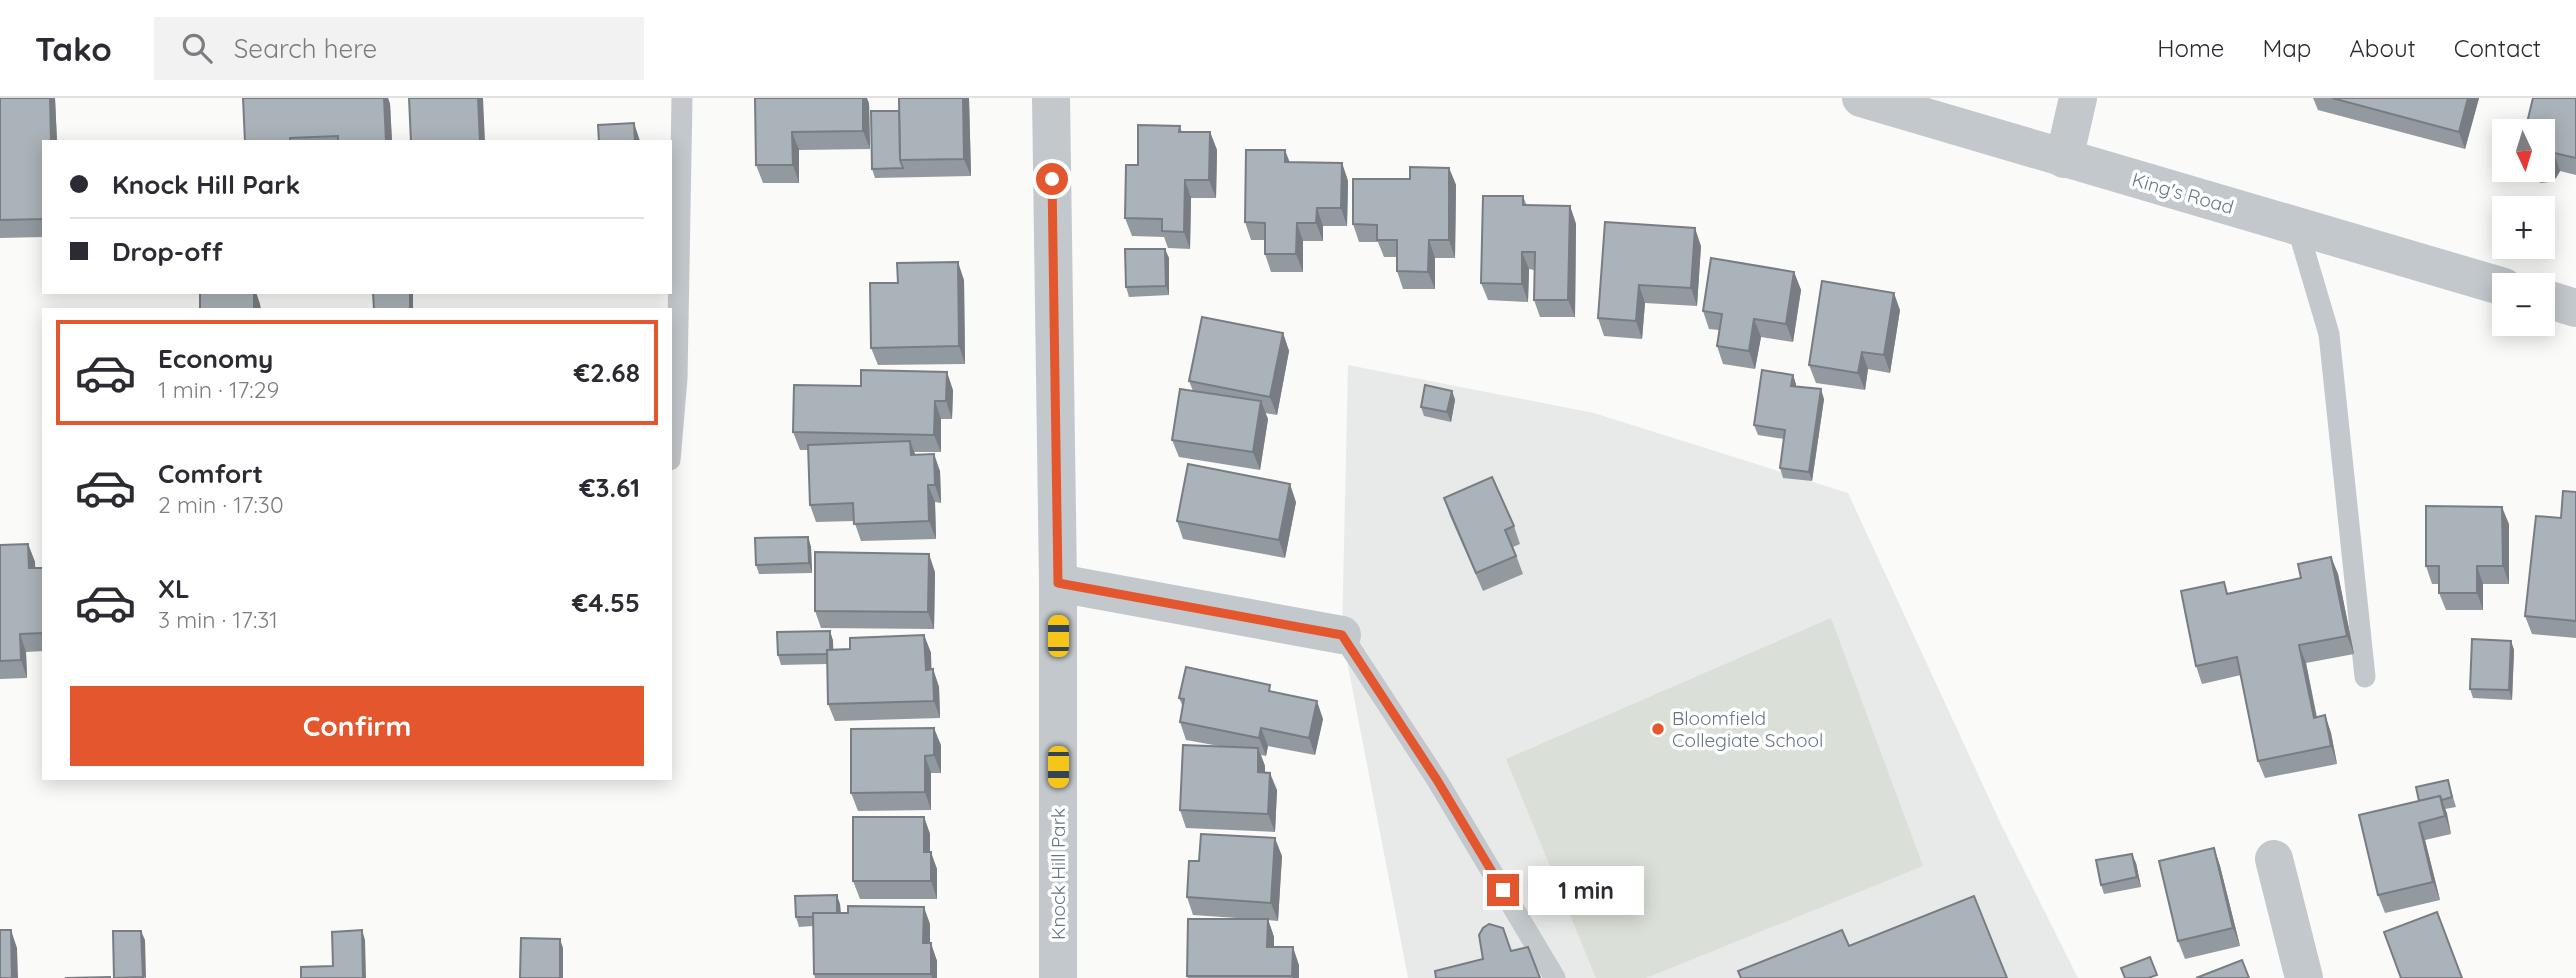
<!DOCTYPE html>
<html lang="en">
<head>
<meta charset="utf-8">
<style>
	body { margin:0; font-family:Quicksand,sans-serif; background:#f2f2f3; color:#2b2b33; height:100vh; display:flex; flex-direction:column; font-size:26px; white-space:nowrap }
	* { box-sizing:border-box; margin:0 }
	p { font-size:23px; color:#7c7c81 }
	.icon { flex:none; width:38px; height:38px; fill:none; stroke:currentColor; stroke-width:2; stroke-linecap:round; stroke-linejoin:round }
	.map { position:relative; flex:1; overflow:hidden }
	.panel { position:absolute; left:42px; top:210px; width:630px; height:472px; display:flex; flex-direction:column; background:#fff; border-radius:0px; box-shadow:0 4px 18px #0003 }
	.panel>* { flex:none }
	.top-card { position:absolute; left:42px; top:42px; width:630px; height:154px; border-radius:0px; box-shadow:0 4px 18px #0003; display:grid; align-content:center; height:154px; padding:0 28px; background:#fff }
	.needle { width:46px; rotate:176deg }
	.buttons { position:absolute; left:2492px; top:21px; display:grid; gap:14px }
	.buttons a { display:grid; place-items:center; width:63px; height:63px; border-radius:0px; background:#fff; box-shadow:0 4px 18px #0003; font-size:35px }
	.end { position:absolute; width:32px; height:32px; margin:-16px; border:9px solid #e4572e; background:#fff; box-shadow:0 0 0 4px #fff }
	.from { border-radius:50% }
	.bubble { position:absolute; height:49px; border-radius:0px; background:#fff; box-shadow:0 4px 18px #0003; font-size:23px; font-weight:800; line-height:49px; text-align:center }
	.car { position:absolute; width:21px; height:42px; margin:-21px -10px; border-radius:9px; box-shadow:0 0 5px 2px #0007; background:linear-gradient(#f5c518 24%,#345 0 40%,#f5c518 0 76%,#345 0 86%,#f5c518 0) }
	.top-card b { display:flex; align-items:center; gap:24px; height:66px; font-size:26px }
	.top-card b+b { border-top:2px solid #e1e1e2 }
	.top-card i { width:18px; height:18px; background:#2b2b33 }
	ul { padding:12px 0 0; list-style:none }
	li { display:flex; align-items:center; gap:21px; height:105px; margin:0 14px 10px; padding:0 14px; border:4px solid transparent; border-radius:0px }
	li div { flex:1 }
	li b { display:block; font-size:26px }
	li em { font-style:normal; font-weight:800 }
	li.on { border-color:#e4572e }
	li>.icon { width:63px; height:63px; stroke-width:1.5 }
	.primary-button { display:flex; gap:14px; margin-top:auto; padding:14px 28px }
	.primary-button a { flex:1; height:80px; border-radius:0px; background:#e4572e; color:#fff; font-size:28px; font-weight:800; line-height:80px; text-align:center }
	header { display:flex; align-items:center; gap:42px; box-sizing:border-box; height:98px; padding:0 35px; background:#fff; border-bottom:2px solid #e1e1e2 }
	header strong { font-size:33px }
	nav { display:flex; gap:38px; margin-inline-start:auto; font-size:24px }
	.search { width:490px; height:63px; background:#f2f2f3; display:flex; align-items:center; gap:18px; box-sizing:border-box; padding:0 24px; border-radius:0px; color:#7c7c81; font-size:26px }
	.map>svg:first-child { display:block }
	.built { fill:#e8e9e9 }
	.green { fill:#dadfd7 }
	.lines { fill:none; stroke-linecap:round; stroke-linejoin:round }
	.service { stroke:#c3c8cc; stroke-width:21 }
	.minor { stroke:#c3c8cc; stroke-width:38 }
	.tertiary { stroke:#c3c8cc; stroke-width:38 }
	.wall { fill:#929a9f }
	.shaded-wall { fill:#777d82 }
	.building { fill:#aab3b9; stroke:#777d82; stroke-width:2 }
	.route { stroke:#e4572e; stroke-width:9 }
	.poi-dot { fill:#e4572e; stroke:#fff; stroke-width:2.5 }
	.labels { text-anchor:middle; stroke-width:7; stroke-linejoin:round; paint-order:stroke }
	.street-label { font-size:19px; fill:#657683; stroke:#fff }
	.poi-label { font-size:19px; fill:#657683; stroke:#fff; text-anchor:start }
</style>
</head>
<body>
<header>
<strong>Tako</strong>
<div class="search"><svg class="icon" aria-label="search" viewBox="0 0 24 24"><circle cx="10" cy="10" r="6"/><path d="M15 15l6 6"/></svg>Search here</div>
<nav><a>Home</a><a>Map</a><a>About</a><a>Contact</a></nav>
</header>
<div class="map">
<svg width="2576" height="880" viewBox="0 0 2576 880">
	<rect width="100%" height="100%" fill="#fafaf8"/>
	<!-- built -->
	<polygon class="built" points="1348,267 1594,315 1848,395 2000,724 2078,880 1408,880 1342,537"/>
	<!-- green -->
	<polygon class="green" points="1831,520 1923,768 1646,880 1596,880 1506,661"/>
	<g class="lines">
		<!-- service -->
		<g class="service">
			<polyline points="2297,128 2329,236 2365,579"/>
			<polyline points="670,362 677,280 682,0"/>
			<polyline points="1342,537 1437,682 1555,880"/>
		</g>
		<!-- minor -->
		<g class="minor">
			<polyline points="1051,0 1058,485 1058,880"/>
			<polyline points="2064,61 2078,0"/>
			<polyline points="1058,485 1342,537"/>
			<polyline points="2274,761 2304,880"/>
		</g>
		<!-- tertiary -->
		<g class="tertiary">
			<polyline points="1861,0 2504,189"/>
			<polyline points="2543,200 2576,210"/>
		</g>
	</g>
	<!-- wall -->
	<g class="wall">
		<polygon points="0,0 55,0 57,44 44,44 44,139 0,140"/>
		<polygon points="243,0 388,0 390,6 392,44 245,44"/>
		<polygon points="755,0 869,5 870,51 799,52 799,85 763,85 756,67"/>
		<polygon points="969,0 971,78 875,80 872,71 899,12"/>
		<polygon points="2313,0 2479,0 2465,51 2318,12"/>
		<polygon points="2576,0 2576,77 2560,73 2556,80 2549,84 2541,85 2533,81 2527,72 2543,72 2543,33"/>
		<polygon points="1180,28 1182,34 1210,34 1217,52 1216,100 1191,100 1190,151 1168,150 1164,139 1132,138 1125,120 1138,67"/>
		<polygon points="1289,64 1342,65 1348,83 1347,128 1323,128 1323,143 1303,143 1303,174 1271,174 1265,156 1265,142 1251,142 1245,124"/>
		<polygon points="1449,70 1456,87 1455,160 1435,160 1435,191 1403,191 1397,173 1397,159 1384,159 1378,144 1359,144 1353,126 1410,81"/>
		<polygon points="1523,98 1527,108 1570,108 1576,126 1575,219 1540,219 1534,202 1534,172 1529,171 1528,204 1488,202 1481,185"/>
		<polygon points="1605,124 1701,148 1697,208 1645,205 1642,241 1604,238 1598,220"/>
		<polygon points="1169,160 1169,197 1129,199 1126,189"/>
		<polygon points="1794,174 1801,192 1793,244 1761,239 1755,271 1723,266 1717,248 1719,232 1709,231 1703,213"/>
		<polygon points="964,182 965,266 878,267 871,250 898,185"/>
		<polygon points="1900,212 1890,275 1868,271 1865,292 1816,285 1809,267"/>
		<polygon points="1283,235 1289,253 1277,317 1265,315 1268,321 1260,372 1179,359 1172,342 1193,293 1189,283"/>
		<polygon points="1793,277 1796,288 1824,301 1812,383 1783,380 1780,370 1784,341 1758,337 1754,327"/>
		<polygon points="953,292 952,321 941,321 941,354 914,354 915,356 940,373 941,405 935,404 936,441 861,443 854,423 816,424 810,407 808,352 800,352 793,334"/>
		<polygon points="1452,293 1455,302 1451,324 1424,318 1421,309"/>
		<polygon points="2576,394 2576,540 2532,536 2525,518 2561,420"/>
		<polygon points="1444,400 1514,428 1520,446 1513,449 1523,476 1483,493 1450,418"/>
		<polygon points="1296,404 1285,460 1183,441 1177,423"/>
		<polygon points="2509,426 2509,486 2483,486 2483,512 2446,512 2439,495 2439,486 2432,486 2426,468"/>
		<polygon points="808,439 811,449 812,475 759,476 756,467"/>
		<polygon points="28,446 35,464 35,470 44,470 44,553 26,554 27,580 0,581 0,447"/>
		<polygon points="2331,459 2338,476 2354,556 2306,565 2317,619 2325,617 2331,635 2337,666 2265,680 2258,663 2241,577 2202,586 2196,568 2228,495 2301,480"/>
		<polygon points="935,474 934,531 821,530 815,513"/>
		<polygon points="830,533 833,543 833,552 850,551 924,537 931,555 931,571 933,571 939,589 940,620 835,623 828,606 827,566 781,567 778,557"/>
		<polygon points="2511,543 2514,552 2512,602 2473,600 2470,591"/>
		<polygon points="1273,594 1323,621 1315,657 1268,648 1266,658 1261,657 1265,668 1265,674 1277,692 1275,734 1186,730 1180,712 1219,648 1186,642 1180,624 1183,609 1179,600"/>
		<polygon points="941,647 941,675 931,675 931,712 858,713 851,695"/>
		<polygon points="2448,682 2456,709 2445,711 2451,736 2425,742 2440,802 2385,815 2378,797 2419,703"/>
		<polygon points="924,719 930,736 930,754 937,771 937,801 860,801 853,783"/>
		<polygon points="2214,750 2220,768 2240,848 2185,861 2178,843"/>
		<polygon points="1282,758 1278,823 1268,822 1274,839 1274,849 1299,867 1299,880 1188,880 1187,878 1251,821 1193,817 1187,799 1199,763"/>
		<polygon points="2136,765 2141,789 2104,796 2101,787"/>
		<polygon points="840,806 841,815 930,826 930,845 937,863 937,880 815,880 814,876 813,828 799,829 796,819"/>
	</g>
	<!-- shaded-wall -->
	<g class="shaded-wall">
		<polygon points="50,0 55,0 57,44 51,44"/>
		<polygon points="384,0 388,0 390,6 392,44 386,44"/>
		<polygon points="478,0 483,0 485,44 480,44"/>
		<polygon points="863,0 867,0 869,5 870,51 863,33"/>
		<polygon points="963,0 969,0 971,78 964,61"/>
		<polygon points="2468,0 2479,0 2465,51 2459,34"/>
		<polygon points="634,25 640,43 641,44 635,44"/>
		<polygon points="792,34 799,52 799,85 793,67"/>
		<polygon points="1210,34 1217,52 1216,100 1209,82"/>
		<polygon points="1285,52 1292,70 1285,64"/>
		<polygon points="2554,55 2560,73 2556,80 2549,84 2543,67"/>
		<polygon points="1342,65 1348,83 1347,128 1341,110"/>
		<polygon points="1449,70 1456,87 1455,160 1449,142"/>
		<polygon points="1185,82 1191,100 1190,151 1184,134"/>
		<polygon points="1570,108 1576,126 1575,219 1568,202"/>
		<polygon points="1317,110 1323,128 1323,143 1316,125"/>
		<polygon points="1297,125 1303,143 1303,174 1296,156"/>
		<polygon points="1695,130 1701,148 1697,208 1691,190"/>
		<polygon points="1429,142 1435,160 1435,191 1428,174"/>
		<polygon points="1165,151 1169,160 1169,197 1166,188"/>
		<polygon points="1522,154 1529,171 1528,204 1522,186"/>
		<polygon points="958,164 964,182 965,266 959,248"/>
		<polygon points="1794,174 1801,192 1793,244 1786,226"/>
		<polygon points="1639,187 1645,205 1642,241 1636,223"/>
		<polygon points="254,194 256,194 260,206 261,212 254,212"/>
		<rect x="410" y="194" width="3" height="18"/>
		<polygon points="1894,195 1900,212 1890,275 1884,257"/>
		<polygon points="1754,221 1761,239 1755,271 1749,253"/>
		<polygon points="1283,235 1289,253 1277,317 1270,299"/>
		<polygon points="1862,254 1868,271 1865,292 1858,275"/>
		<polygon points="947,274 953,292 952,321 946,303"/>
		<polygon points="1793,277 1796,286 1795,297 1791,288"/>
		<polygon points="1821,291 1824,301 1812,383 1809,374"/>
		<polygon points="1452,293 1455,302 1451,324 1447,314"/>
		<polygon points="935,303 941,321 941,354 934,337"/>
		<polygon points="1261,303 1268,321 1260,372 1253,354"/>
		<polygon points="910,343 917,361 911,357"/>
		<polygon points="934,356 940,373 941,405 935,387"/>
		<polygon points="1290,386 1296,404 1285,460 1279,442"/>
		<polygon points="928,387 935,404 936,441 929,423"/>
		<polygon points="2502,409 2509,426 2509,486 2503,468"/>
		<polygon points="808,439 811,449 812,475 809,465"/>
		<polygon points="28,446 35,464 36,488 29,470"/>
		<polygon points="929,456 935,474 934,531 928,514"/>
		<polygon points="2331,459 2338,476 2354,556 2347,538"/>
		<polygon points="2477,468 2483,486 2483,512 2477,495"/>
		<polygon points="830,533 833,543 834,566 830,556"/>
		<polygon points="20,536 26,554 27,580 21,562"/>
		<polygon points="924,537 931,555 932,589 926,572"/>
		<polygon points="2511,543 2514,552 2512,602 2509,592"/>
		<polygon points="2299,547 2306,565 2320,638 2314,620"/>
		<polygon points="933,571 939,589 940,620 934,603"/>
		<polygon points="1317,603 1323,621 1315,657 1309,640"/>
		<polygon points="2325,617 2331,635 2337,666 2331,648"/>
		<polygon points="934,630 941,647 941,675 934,657"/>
		<polygon points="1261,630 1268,648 1266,658 1259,640"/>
		<polygon points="1258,650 1265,668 1264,692 1258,674"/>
		<polygon points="925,658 931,675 931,712 925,694"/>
		<polygon points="1270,675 1277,692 1275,734 1268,716"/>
		<polygon points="2440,698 2447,715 2451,736 2445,718"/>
		<polygon points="924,719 930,736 930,772 924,754"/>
		<polygon points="2419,725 2425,742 2440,802 2433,784"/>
		<polygon points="1275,740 1282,758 1278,823 1271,805"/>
		<polygon points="2214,750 2220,768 2240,848 2233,830"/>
		<polygon points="931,754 937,771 937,801 931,783"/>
		<polygon points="2132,756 2136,765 2141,789 2137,779"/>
		<polygon points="837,797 840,806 841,828 838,818"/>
		<polygon points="924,809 930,826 930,863 923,845"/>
		<polygon points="1268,821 1274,839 1274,867 1267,849"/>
		<polygon points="11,832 17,850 18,880 12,880"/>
		<polygon points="362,832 365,842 366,880 363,880"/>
		<polygon points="141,833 145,842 146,880 143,879"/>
		<polygon points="560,841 563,850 563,880 560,880"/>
		<polygon points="931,845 937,863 937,880 932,880 931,876"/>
		<polygon points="1293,849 1299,867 1299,880 1293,880 1292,878"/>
	</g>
	<!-- building -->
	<g class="building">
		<polygon points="0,0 50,0 51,44 44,44 44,121 0,122"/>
		<polygon points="243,0 384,0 386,44 338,44 338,38 290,40 290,44 245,44"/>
		<polygon points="409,0 478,0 480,44 411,44"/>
		<polygon points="755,0 863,0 863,33 792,34 793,67 756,67"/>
		<polygon points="899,0 963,0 964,61 900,62"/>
		<polygon points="2332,0 2468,0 2459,34"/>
		<polygon points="2533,0 2576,0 2576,60 2554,55 2550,62 2543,67 2543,33 2525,33"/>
		<polygon points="871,13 899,13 900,62 903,70 872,71"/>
		<polygon points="634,25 635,44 599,44 598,27"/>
		<polygon points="1138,27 1180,28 1179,34 1210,34 1209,82 1185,82 1184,134 1162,133 1162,121 1125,120 1126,67 1138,67"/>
		<polygon points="1246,52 1285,52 1285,64 1342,65 1341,110 1317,110 1316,125 1297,125 1296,156 1265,156 1265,125 1245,124"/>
		<polygon points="1410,69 1449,70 1449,142 1429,142 1428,174 1397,173 1397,142 1377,142 1377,127 1353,126 1353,81 1410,81"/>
		<polygon points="1483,98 1523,98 1523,107 1570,108 1568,202 1534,202 1535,154 1522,154 1522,186 1481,185"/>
		<polygon points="1605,124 1695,130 1691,190 1639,187 1636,223 1598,220"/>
		<polygon points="1125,151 1165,151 1166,188 1126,189"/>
		<polygon points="1711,160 1794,174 1786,226 1754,221 1749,253 1717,248 1722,216 1703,213"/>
		<polygon points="958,164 959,248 871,250 870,185 898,185 897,165"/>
		<polygon points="1822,183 1894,195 1884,257 1862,254 1858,275 1809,267"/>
		<rect x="200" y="194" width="54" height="18"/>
		<polygon points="373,194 410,194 410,212 374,212"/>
		<polygon points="1202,219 1283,235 1270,299 1189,283"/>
		<polygon points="861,272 947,274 946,303 935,303 934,337 793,334 794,287 861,288"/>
		<polygon points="1762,272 1793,277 1791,288 1821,291 1809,374 1780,370 1785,332 1754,327"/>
		<polygon points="1425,287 1452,293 1447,314 1421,309"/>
		<polygon points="1180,291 1261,303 1253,354 1172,342"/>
		<polygon points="910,343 911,357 934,356 935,387 928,387 929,423 854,426 853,405 810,407 808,347"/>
		<polygon points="1188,366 1290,386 1279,442 1177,423"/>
		<polygon points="1492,379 1514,428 1505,432 1516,458 1476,475 1444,400"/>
		<polygon points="2563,393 2576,394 2576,523 2525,518 2536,418 2561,420"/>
		<polygon points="2426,408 2502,409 2503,468 2477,468 2477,495 2439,495 2439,468 2426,468"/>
		<polygon points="808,439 809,465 756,467 755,440"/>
		<polygon points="28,446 29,470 44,470 44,535 20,536 21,562 0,563 0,447"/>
		<polygon points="815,454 929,456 928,514 815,513"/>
		<polygon points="2331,459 2347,538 2299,547 2314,620 2325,617 2331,648 2258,663 2237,559 2196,568 2181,493 2224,484 2227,496 2301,480 2298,466"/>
		<polygon points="830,533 830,552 827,552 827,556 778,557 777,534"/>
		<polygon points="924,537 926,572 933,571 934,603 828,606 827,552 850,551 850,540"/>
		<polygon points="2472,541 2511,543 2509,592 2470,591"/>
		<polygon points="1186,569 1270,587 1269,593 1317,603 1309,640 1261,630 1259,640 1180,624 1184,601 1179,600"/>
		<polygon points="934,630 934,657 925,658 925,694 851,695 851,631"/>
		<polygon points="1183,647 1258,650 1258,674 1270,675 1268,716 1180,712"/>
		<polygon points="2448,682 2452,699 2442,702 2440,698 2419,703 2416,689"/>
		<polygon points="2440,698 2445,718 2419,725 2433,784 2378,797 2359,717"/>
		<polygon points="853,719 924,719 924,754 931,754 931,783 853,783"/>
		<polygon points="1201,736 1275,740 1271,805 1187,799 1189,763 1199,763"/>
		<polygon points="2214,750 2233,830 2178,843 2159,763"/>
		<polygon points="2132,756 2137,779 2101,787 2096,762"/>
		<polygon points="837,797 837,815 813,815 813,819 796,819 795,798"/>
		<polygon points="1974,798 2007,880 1741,880 1738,873 1842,832 1849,848"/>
		<polygon points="848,808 924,809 923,845 931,845 931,876 814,876 813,815 848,815"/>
		<polygon points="2437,814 2462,880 2401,880 2384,834"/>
		<polygon points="1188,821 1268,821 1267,849 1293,849 1292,878 1187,878"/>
		<polygon points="1489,826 1503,830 1511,853 1528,849 1540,880 1436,880 1435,873 1483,861 1479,837 1483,830"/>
		<polygon points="0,832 11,832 12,880 0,880"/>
		<polygon points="362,832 363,880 301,880 301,869 333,868 332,834"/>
		<polygon points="113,833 141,833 143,879 114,880"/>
		<polygon points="521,840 560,841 560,880 520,880"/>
		<polygon points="2150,859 2157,877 2148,880 2125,880 2121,870"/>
		<polygon points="2242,862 2249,880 2196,880"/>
		<polygon points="110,879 110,880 65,880"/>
	</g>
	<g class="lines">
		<!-- route -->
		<polyline class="route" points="1052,81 1058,485 1342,537 1437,682 1503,792"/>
	</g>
	<!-- markers -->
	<circle class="poi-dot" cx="1658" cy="631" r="7"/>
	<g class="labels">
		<!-- street labels -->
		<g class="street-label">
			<text transform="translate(2183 95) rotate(16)" y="7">King's Road</text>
			<text transform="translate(1058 776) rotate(-90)" y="7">Knock Hill Park</text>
		</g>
		<!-- poi labels -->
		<g class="poi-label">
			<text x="1672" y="627">Bloomfield<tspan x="1672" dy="22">Collegiate School</tspan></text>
		</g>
	</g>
</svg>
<div class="buttons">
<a><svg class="needle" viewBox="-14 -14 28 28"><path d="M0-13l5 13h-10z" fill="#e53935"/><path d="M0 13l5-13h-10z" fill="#7c7c81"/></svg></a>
<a>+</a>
<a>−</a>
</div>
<i class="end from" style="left:1052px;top:81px"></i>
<i class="end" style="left:1503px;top:792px"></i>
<div class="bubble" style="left:1528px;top:768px;width:116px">1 min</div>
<i class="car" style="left:1058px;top:538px;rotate:0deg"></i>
<i class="car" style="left:1058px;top:669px;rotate:180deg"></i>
<div class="top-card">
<b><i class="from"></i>Knock Hill Park</b>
<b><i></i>Drop-off</b>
</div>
<section class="panel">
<ul>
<li class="on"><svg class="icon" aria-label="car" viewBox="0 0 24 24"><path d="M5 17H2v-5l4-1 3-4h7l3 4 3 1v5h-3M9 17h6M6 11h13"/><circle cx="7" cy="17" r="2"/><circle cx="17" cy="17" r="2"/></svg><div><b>Economy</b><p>1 min · 17:29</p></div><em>€2.68</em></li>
<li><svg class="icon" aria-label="car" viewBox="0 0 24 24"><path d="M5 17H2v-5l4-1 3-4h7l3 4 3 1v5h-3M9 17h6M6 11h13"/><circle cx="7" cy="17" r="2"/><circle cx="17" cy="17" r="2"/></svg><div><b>Comfort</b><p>2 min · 17:30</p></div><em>€3.61</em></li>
<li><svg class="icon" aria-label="car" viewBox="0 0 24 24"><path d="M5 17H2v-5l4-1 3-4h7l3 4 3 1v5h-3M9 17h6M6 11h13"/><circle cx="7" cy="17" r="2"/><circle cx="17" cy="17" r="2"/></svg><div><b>XL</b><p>3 min · 17:31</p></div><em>€4.55</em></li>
</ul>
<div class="primary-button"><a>Confirm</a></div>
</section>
</div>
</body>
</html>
